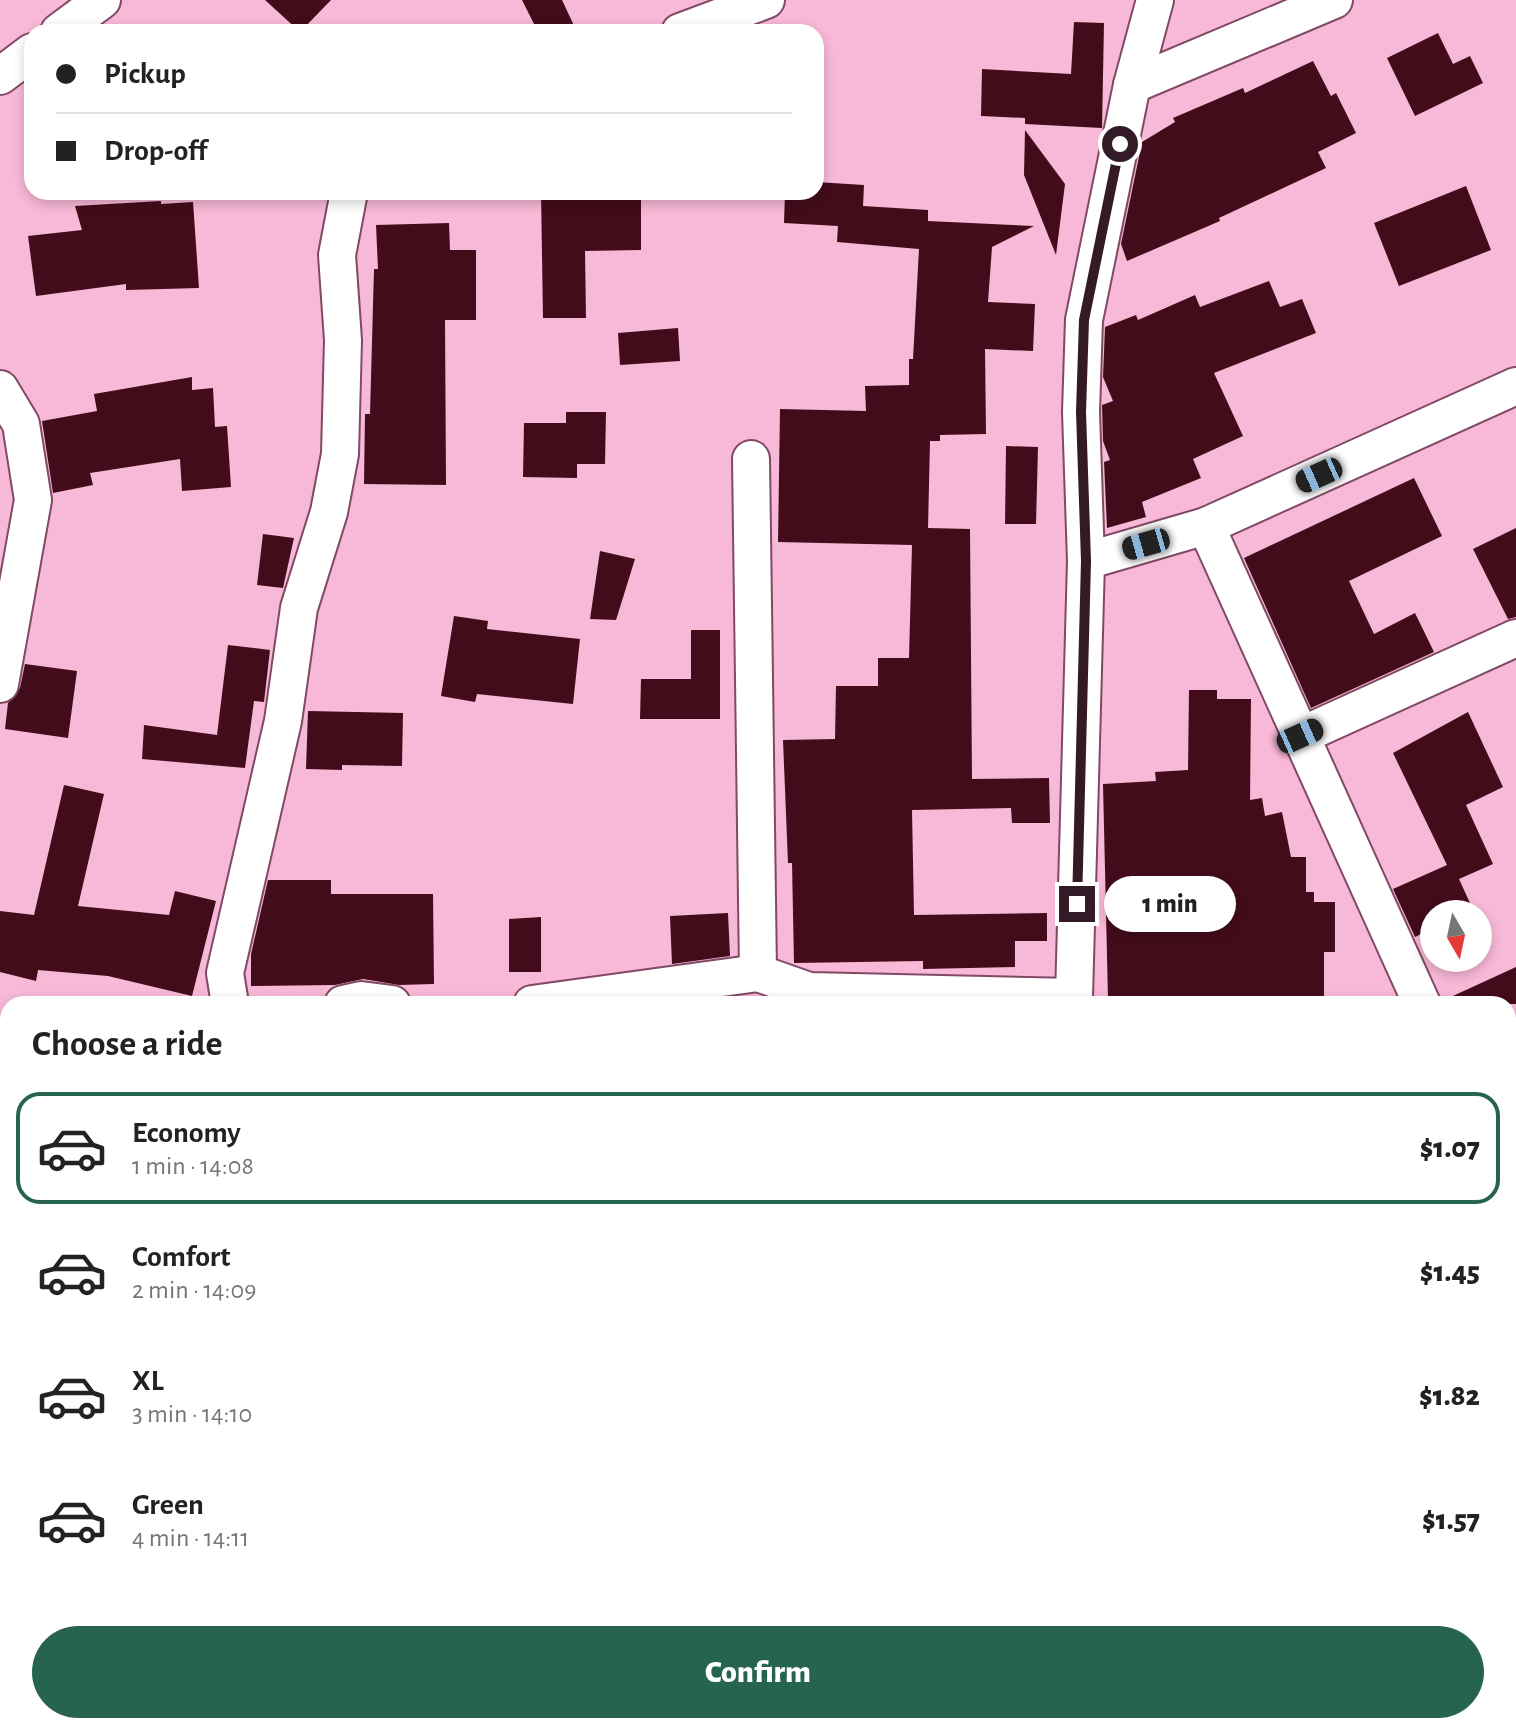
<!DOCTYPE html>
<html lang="en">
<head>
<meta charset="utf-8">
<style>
	body { margin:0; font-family:"Alegreya Sans",sans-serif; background:#f6f6f6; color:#222; height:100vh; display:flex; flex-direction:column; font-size:30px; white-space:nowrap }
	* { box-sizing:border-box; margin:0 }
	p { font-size:26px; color:#767676 }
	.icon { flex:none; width:44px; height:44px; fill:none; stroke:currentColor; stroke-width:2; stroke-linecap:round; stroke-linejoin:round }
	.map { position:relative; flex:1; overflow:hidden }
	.sheet { position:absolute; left:0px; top:996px; width:1516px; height:738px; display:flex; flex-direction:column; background:#fff; border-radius:24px 24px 0 0; box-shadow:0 4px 12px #0003 }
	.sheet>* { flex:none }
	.top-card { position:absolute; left:24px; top:24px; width:800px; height:176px; border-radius:24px; box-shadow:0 4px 12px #0003; display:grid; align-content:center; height:176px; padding:0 32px; background:#fff }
	.needle { width:52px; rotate:171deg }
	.controls { position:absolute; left:1420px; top:900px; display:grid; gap:16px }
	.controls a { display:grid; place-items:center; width:72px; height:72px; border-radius:50%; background:#fff; box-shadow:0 4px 12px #0003; font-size:40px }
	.end { position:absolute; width:36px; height:36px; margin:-18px; border:10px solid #321a26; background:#fff; box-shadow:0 0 0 4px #fff }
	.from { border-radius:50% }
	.bubble { position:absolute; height:56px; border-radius:28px; background:#fff; box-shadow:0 4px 12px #0003; font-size:26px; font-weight:800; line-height:56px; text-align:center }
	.car { position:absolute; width:24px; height:48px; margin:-24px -12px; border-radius:10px; box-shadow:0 0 6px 2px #0007; background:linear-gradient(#222 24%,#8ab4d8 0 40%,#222 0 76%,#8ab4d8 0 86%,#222 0) }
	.top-card b { display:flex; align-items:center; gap:28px; height:76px; font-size:30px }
	.top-card b+b { border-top:2px solid #e0e0e0 }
	.top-card i { width:20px; height:20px; background:#222 }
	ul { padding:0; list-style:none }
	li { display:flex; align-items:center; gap:24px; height:112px; margin:0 16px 12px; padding:0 16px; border:4px solid transparent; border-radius:24px }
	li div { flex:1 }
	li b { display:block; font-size:30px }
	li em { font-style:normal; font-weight:800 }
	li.on { border-color:#266450 }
	li>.icon { width:72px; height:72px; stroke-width:1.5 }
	h2 { padding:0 32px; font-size:36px; line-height:96px }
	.primary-button { display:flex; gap:16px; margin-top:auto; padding:16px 32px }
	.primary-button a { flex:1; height:92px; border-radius:48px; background:#266450; color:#fff; font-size:32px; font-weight:800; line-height:92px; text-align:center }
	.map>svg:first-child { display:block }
	.building { fill:#430c1b }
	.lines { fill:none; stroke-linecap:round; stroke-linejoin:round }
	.minor-casing { stroke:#804965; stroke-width:40 }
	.minor { stroke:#fff; stroke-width:36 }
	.route { stroke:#321a26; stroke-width:10 }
</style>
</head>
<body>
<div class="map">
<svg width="1516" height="1733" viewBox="0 0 1516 1733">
	<rect width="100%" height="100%" fill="#f8b8d7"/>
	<!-- building -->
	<g class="building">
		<polygon points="265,0 331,0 300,32"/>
		<polygon points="522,0 562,0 577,32 538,32"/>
		<polygon points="1074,22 1104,23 1102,128 1025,124 1025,118 981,116 982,69 1071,74"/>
		<polygon points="1438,33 1453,64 1470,56 1483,83 1415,116 1387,58"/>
		<polygon points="1313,61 1331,96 1336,93 1356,133 1318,152 1326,168 1219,218 1220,221 1127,261 1121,244 1142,142 1175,122 1173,118 1243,88 1245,93"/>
		<polygon points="1025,130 1065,184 1056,255 1024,175"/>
		<polygon points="816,182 864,185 863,206 928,210 928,221 1034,226 992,247 988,302 1035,304 1033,351 985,349 986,434 940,435 940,441 930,441 928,528 970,529 972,779 1049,778 1050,823 1012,823 1011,808 912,810 914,915 1047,913 1047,941 1015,941 1015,967 923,969 923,961 794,963 792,863 788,863 783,740 835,739 836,686 878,686 878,658 909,658 912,545 778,542 780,409 866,411 865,386 909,385 909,359 913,359 919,249 837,242 838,226 784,223 785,192 816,192"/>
		<polygon points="1466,186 1491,250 1399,286 1374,223"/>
		<polygon points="541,192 641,192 641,250 585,251 586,318 543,318"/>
		<polygon points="161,201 161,204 193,202 199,288 126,290 126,284 36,296 28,236 82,230 75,206"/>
		<polygon points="449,223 450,250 476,250 476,320 445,320 446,485 364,484 365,414 370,414 374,269 378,269 376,225"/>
		<polygon points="1269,281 1280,307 1302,299 1316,333 1214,373 1243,436 1193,459 1201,478 1142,502 1146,517 1107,528 1104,462 1110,460 1103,441 1102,405 1113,401 1103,377 1105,327 1136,315 1138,320 1195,295 1200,307"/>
		<polygon points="678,328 680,361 620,365 618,333"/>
		<polygon points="192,377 192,390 213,388 215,427 227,426 231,487 182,491 180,459 90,473 93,485 53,493 42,421 97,411 94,394"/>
		<polygon points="566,412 606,412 605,464 577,464 577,478 523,477 524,423 566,423"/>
		<polygon points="1006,446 1038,447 1036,524 1005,524"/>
		<polygon points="1414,478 1442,536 1349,581 1374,634 1415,613 1434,652 1311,708 1244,558"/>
		<polygon points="1516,528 1516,617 1508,619 1473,549"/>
		<polygon points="263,534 294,538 283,588 257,585"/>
		<polygon points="600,551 635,559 616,620 590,619"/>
		<polygon points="454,616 488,621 487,629 580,639 573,704 477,694 475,702 441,696"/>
		<polygon points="691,630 720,630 720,719 640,719 641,679 691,679"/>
		<polygon points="228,645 270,650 264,702 254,701 245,768 142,759 144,725 217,735"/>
		<polygon points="25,664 77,671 68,738 5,729 8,703 20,688"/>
		<polygon points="1189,690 1217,690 1217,699 1251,699 1250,800 1262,798 1265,816 1282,812 1291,857 1306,857 1306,892 1314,892 1314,902 1335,902 1335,952 1324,952 1324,1004 1239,1004 1239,997 1108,999 1103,784 1156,781 1155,772 1188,770"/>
		<polygon points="308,711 403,713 402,766 342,765 342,770 306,769"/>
		<polygon points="1468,712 1503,787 1466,805 1493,864 1459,879 1475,914 1434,914 1434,928 1415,937 1393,889 1447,865 1393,753"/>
		<polygon points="64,785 104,794 78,906 169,915 175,891 216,901 192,996 108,976 38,970 36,981 0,972 0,911 34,915"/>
		<polygon points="268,880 331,880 331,894 433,894 434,984 399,985 363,979 335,985 251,986 251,954"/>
		<polygon points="728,913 730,956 672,964 670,916"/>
		<polygon points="541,917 541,972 509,972 509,919"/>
		<polygon points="1516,967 1516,1004 1443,1004 1442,1001"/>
	</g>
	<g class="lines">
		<!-- minor casing -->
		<g class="minor-casing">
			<g id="minor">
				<polyline points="59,32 102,0"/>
				<polyline points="680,32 766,0"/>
				<polyline points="0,76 32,52"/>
				<polyline points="1132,85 1334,0"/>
				<polyline points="0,389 21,424 33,500 0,684"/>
				<polyline points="751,459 758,973 809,991 1074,997 1086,561 1081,412 1084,320 1132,85 1155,0"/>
				<polyline points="1206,526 1422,1004"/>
				<polyline points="1086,561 1206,526 1516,386"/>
				<polyline points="1300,736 1516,638"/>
				<polyline points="230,1004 225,973 283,721 299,608 329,512 340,454 343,340 337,255 349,192"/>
				<polyline points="343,1004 361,1000 392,1004"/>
				<polyline points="532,1004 758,973"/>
				<polyline points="1508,1193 1516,1189"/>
				<polyline points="0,1204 8,1203"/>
				<polyline points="0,1480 8,1481"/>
				<polyline points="1472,1726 1485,1733"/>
				<polyline points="639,1733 640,1726"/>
				<polyline points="1233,1733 1238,1726"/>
			</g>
		</g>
		<!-- minor -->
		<use href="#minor" class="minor"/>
	</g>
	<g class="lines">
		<!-- route -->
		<polyline class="route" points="1077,904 1086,561 1081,412 1084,320 1120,144"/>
	</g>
</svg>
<div class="controls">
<a><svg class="needle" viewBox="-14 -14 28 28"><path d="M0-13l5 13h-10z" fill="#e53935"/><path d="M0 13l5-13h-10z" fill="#767676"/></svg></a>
</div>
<i class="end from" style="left:1120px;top:144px"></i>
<i class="end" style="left:1077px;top:904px"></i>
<div class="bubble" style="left:1104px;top:876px;width:132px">1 min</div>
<i class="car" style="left:1319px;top:475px;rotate:246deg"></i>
<i class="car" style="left:1146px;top:544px;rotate:254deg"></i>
<i class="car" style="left:1300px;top:736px;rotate:66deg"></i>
<div class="top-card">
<b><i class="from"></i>Pickup</b>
<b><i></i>Drop-off</b>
</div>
<section class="sheet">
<h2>Choose a ride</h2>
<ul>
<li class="on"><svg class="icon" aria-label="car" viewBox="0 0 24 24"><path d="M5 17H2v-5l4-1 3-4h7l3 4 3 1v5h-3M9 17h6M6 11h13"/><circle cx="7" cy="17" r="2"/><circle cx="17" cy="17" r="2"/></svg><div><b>Economy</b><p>1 min · 14:08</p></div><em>$1.07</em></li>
<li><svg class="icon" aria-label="car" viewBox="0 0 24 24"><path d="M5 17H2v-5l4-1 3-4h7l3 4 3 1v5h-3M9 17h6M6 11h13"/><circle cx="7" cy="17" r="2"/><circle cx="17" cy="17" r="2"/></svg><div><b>Comfort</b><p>2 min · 14:09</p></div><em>$1.45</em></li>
<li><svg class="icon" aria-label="car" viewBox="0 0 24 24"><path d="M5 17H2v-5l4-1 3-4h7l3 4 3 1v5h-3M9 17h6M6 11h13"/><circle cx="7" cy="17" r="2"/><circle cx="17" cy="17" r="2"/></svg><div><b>XL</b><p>3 min · 14:10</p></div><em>$1.82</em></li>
<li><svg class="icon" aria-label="car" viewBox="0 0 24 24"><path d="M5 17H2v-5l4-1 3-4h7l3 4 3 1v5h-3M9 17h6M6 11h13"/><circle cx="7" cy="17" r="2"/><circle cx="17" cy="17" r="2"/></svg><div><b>Green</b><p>4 min · 14:11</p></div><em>$1.57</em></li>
</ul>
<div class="primary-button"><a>Confirm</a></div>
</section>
</div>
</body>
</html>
